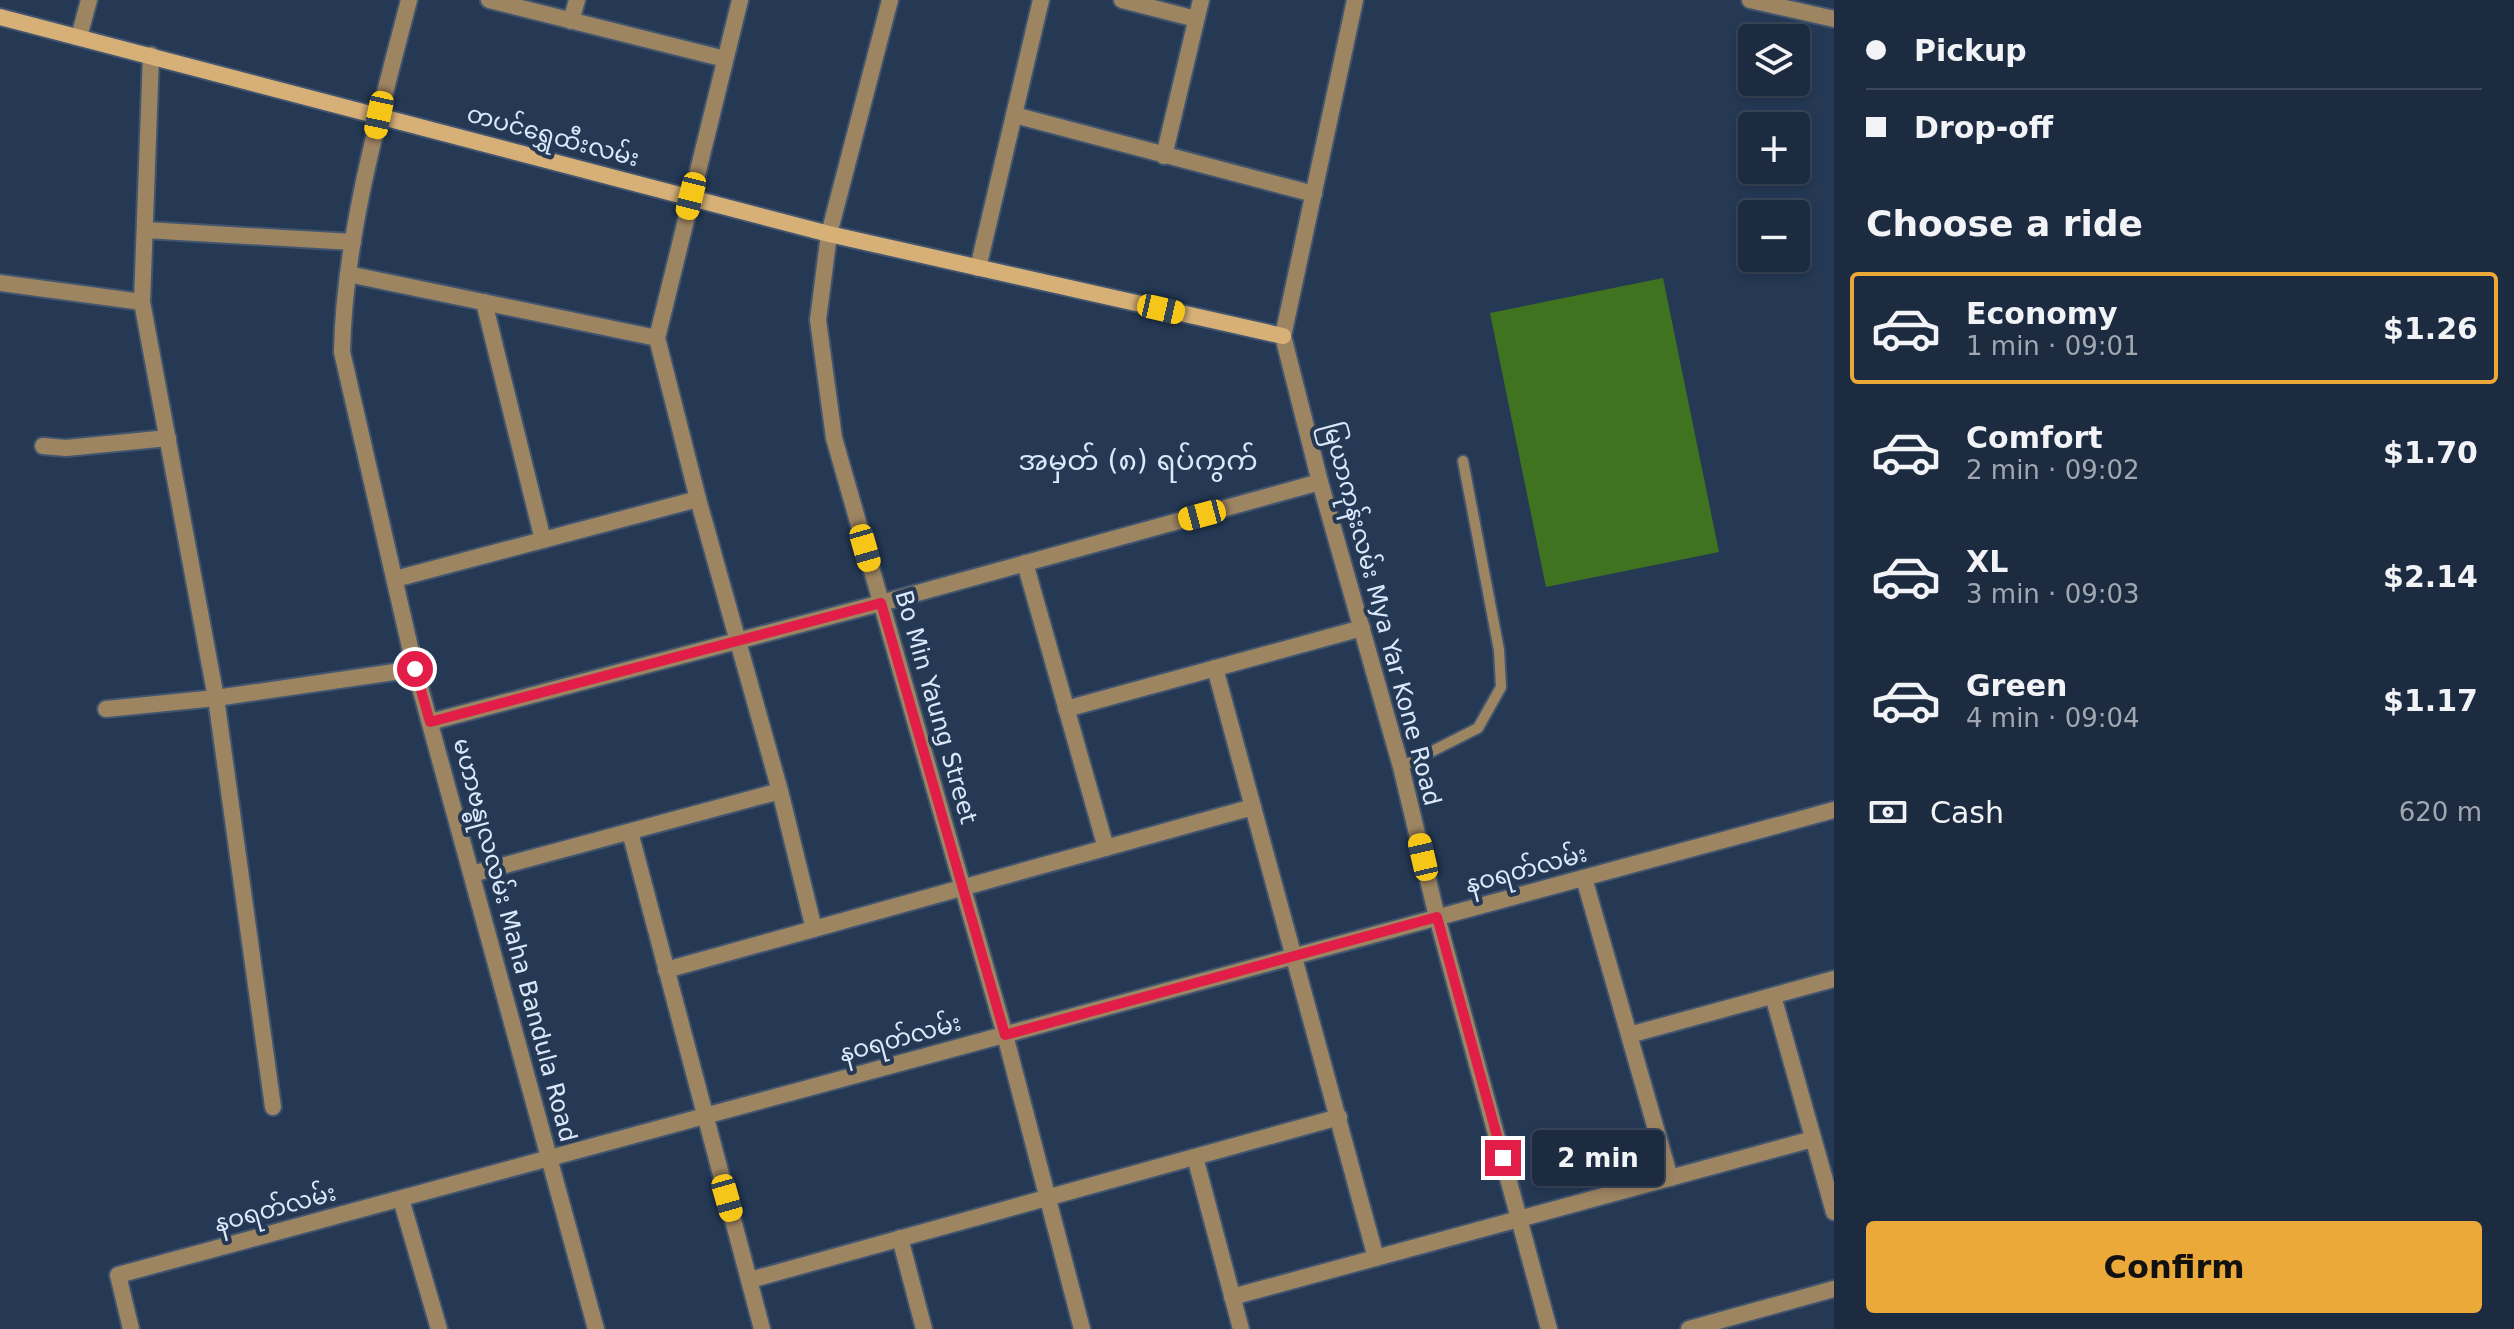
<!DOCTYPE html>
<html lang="en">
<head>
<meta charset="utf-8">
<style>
	body { margin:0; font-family:"DejaVu Sans","Noto Sans Myanmar",sans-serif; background:#253347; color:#f1f3f6; height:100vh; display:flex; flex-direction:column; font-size:30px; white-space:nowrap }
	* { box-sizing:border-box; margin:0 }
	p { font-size:26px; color:#a0a7b1 }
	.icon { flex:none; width:44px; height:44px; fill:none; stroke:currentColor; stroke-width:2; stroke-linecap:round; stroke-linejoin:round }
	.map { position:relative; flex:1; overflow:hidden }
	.details { display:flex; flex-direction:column; background:#1c2b40; width:680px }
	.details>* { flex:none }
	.top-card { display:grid; align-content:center; height:176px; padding:0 32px; background:#1c2b40 }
	.fabs { position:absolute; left:1738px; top:24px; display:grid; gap:16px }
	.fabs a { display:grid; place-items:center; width:72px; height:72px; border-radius:8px; background:#1c2b40; box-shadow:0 4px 12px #0003,0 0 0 2px #3a4759; font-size:40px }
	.end { position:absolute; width:36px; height:36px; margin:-18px; border:10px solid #e11d48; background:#fff; box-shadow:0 0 0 4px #fff }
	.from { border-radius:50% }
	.bubble { position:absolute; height:56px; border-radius:8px; background:#1c2b40; box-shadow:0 4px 12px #0003,0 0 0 2px #3a4759; font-size:26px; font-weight:700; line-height:56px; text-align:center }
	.car { position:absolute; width:24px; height:48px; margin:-24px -12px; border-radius:10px; box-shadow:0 0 6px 2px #0007; background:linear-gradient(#f5c518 24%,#345 0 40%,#f5c518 0 76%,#345 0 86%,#f5c518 0) }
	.top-card b { display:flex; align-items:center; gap:28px; height:76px; font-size:30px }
	.top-card b+b { border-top:2px solid #3a4759 }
	.top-card i { width:20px; height:20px; background:#f1f3f6 }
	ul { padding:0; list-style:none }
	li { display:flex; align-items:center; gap:24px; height:112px; margin:0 16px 12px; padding:0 16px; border:4px solid transparent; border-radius:8px }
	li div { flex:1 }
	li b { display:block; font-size:30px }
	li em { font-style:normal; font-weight:700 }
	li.selected { border-color:#eba93a }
	li>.icon { width:72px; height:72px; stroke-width:1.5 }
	h2 { padding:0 32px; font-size:36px; line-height:96px }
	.pay { display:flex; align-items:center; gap:20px; height:88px; padding:0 32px; font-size:30px }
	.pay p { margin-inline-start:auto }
	.cta { display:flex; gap:16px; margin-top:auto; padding:16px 32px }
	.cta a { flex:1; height:92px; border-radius:8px; background:#eba93a; color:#111; font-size:32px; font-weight:700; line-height:92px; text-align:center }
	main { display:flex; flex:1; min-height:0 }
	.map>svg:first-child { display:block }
	.green { fill:#3f7320 }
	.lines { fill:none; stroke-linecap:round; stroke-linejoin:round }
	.lane-casing { stroke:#42556f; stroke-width:14 }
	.street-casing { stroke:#42556f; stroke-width:20 }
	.secondary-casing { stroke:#42556f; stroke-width:20 }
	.lane { stroke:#9e8562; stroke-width:10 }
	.street { stroke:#9e8562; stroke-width:16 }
	.secondary { stroke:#d7b077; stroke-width:16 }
	.route { stroke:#e11d48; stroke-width:10 }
	.labels { text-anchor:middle; stroke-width:8; stroke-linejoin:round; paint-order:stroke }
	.street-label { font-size:24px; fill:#dbe8fa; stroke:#253955 }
	.quarter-label { font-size:28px; fill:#dbe8fa; stroke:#253955 }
</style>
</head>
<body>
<main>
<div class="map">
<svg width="1834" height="1329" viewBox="0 0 1834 1329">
	<rect width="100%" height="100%" fill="#253955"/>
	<!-- green -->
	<polygon class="green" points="1663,278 1719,552 1546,587 1490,313"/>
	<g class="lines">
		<!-- lane casing -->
		<g class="lane-casing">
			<polyline id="lane" points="1401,767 1478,728 1501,687 1499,650 1463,461"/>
		</g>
		<!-- street casing -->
		<g class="street-casing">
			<g id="street">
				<path d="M409,0C380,112 344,237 342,352L415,669L596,1329"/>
				<polyline points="489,0 725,59"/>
				<polyline points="740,0 657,338 698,499 780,791 814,929"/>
				<polyline points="890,0 829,234 818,320 834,438 1005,1035 1082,1329"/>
				<polyline points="1122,0 1196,19"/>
				<polyline points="1355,0 1283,336 1320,482 1401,767 1437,917 1549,1329"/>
				<polyline points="1750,0 1834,19"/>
				<polyline points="571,21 577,0"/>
				<polyline points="79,37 89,0"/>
				<polyline points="151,55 142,302 216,698 273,1107"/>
				<polyline points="1014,115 1314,194"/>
				<polyline points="1164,156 1201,0"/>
				<polyline points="145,230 353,242"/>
				<polyline points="978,268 1041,0"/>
				<polyline points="348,274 657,338"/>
				<polyline points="0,283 142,302"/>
				<polyline points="484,302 543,540"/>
				<polyline points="43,446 66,448 168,438"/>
				<polyline points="1025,563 1106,848"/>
				<polyline points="395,579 698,499"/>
				<polyline points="1215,668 1376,1258"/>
				<polyline points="106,709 216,698 415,669"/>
				<polyline points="1066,709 1362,628"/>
				<polyline points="430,722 881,603 1320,482"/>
				<polyline points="630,832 762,1329"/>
				<polyline points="472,874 780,791"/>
				<polyline points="1584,878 1670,1178"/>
				<polyline points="666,970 1253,807"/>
				<polyline points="1773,996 1834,1212"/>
				<polyline points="1629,1035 1834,979"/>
				<polyline points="1195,1157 1241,1329"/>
				<polyline points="401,1199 439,1329"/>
				<polyline points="900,1238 924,1329"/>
				<polyline points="750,1280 1339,1117"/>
				<polyline points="1232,1297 1813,1139"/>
				<polyline points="131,1329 118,1275 1834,810"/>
				<polyline points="1689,1329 1834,1289"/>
			</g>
		</g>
		<!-- secondary casing -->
		<g class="secondary-casing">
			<polyline id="secondary" points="0,17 829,234 1283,336"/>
		</g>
		<!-- lane -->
		<use href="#lane" class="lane"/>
		<!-- street -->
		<use href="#street" class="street"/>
		<!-- secondary -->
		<use href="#secondary" class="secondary"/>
	</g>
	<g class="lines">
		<!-- route -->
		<polyline class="route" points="415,669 430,722 881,603 1005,1035 1437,917 1503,1158"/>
	</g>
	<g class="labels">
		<!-- street labels -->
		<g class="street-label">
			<text transform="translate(553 136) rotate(15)" y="8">တပင်ရွှေထီးလမ်း</text>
			<text transform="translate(1382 614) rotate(75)" y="8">မြယာကုန်းလမ်း Mya Yar Kone Road</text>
			<text transform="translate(936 707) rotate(74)" y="8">Bo Min Yaung Street</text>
			<text transform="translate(1526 869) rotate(-15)" y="8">နဝရတ်လမ်း</text>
			<text transform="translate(515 940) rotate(75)" y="8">မဟာဗန္ဓုလလမ်း Maha Bandula Road</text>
			<text transform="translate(900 1038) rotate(-15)" y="8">နဝရတ်လမ်း</text>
			<text transform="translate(275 1208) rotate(-15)" y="8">နဝရတ်လမ်း</text>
		</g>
		<!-- quarter labels -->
		<g class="quarter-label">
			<text x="1138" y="470">အမှတ် (၈) ရပ်ကွက်</text>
		</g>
	</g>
</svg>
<div class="fabs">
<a><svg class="icon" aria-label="layers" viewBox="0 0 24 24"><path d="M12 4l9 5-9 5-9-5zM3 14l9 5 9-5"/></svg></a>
<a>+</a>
<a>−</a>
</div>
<i class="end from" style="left:415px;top:669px"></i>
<i class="end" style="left:1503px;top:1158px"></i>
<div class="bubble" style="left:1532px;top:1130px;width:132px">2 min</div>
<i class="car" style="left:379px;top:115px;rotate:192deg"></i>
<i class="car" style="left:691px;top:196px;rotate:194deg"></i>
<i class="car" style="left:1161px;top:309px;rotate:103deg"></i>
<i class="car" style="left:1202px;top:515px;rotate:255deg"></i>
<i class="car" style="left:865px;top:548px;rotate:164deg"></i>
<i class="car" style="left:1423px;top:857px;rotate:347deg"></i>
<i class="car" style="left:727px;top:1198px;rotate:164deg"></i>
</div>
<section class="details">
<div class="top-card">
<b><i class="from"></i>Pickup</b>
<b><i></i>Drop-off</b>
</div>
<h2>Choose a ride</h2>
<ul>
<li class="selected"><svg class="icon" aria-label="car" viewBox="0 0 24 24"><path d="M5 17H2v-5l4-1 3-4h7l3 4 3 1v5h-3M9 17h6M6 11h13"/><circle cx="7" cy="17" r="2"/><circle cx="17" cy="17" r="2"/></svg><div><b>Economy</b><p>1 min · 09:01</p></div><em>$1.26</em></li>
<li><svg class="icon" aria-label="car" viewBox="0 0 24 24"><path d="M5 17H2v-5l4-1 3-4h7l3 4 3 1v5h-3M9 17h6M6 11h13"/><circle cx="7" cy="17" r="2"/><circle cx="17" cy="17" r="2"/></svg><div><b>Comfort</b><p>2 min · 09:02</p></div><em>$1.70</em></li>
<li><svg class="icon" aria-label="car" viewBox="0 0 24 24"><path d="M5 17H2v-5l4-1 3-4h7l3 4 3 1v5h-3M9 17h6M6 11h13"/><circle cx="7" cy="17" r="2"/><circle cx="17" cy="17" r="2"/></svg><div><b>XL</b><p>3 min · 09:03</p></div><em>$2.14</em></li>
<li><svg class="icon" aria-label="car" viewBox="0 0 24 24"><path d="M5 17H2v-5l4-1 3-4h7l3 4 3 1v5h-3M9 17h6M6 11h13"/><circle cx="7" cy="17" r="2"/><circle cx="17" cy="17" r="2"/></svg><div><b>Green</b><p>4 min · 09:04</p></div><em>$1.17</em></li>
</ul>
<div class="pay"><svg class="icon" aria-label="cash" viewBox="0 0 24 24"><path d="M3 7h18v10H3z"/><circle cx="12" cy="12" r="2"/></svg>Cash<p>620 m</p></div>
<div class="cta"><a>Confirm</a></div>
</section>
</main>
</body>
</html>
